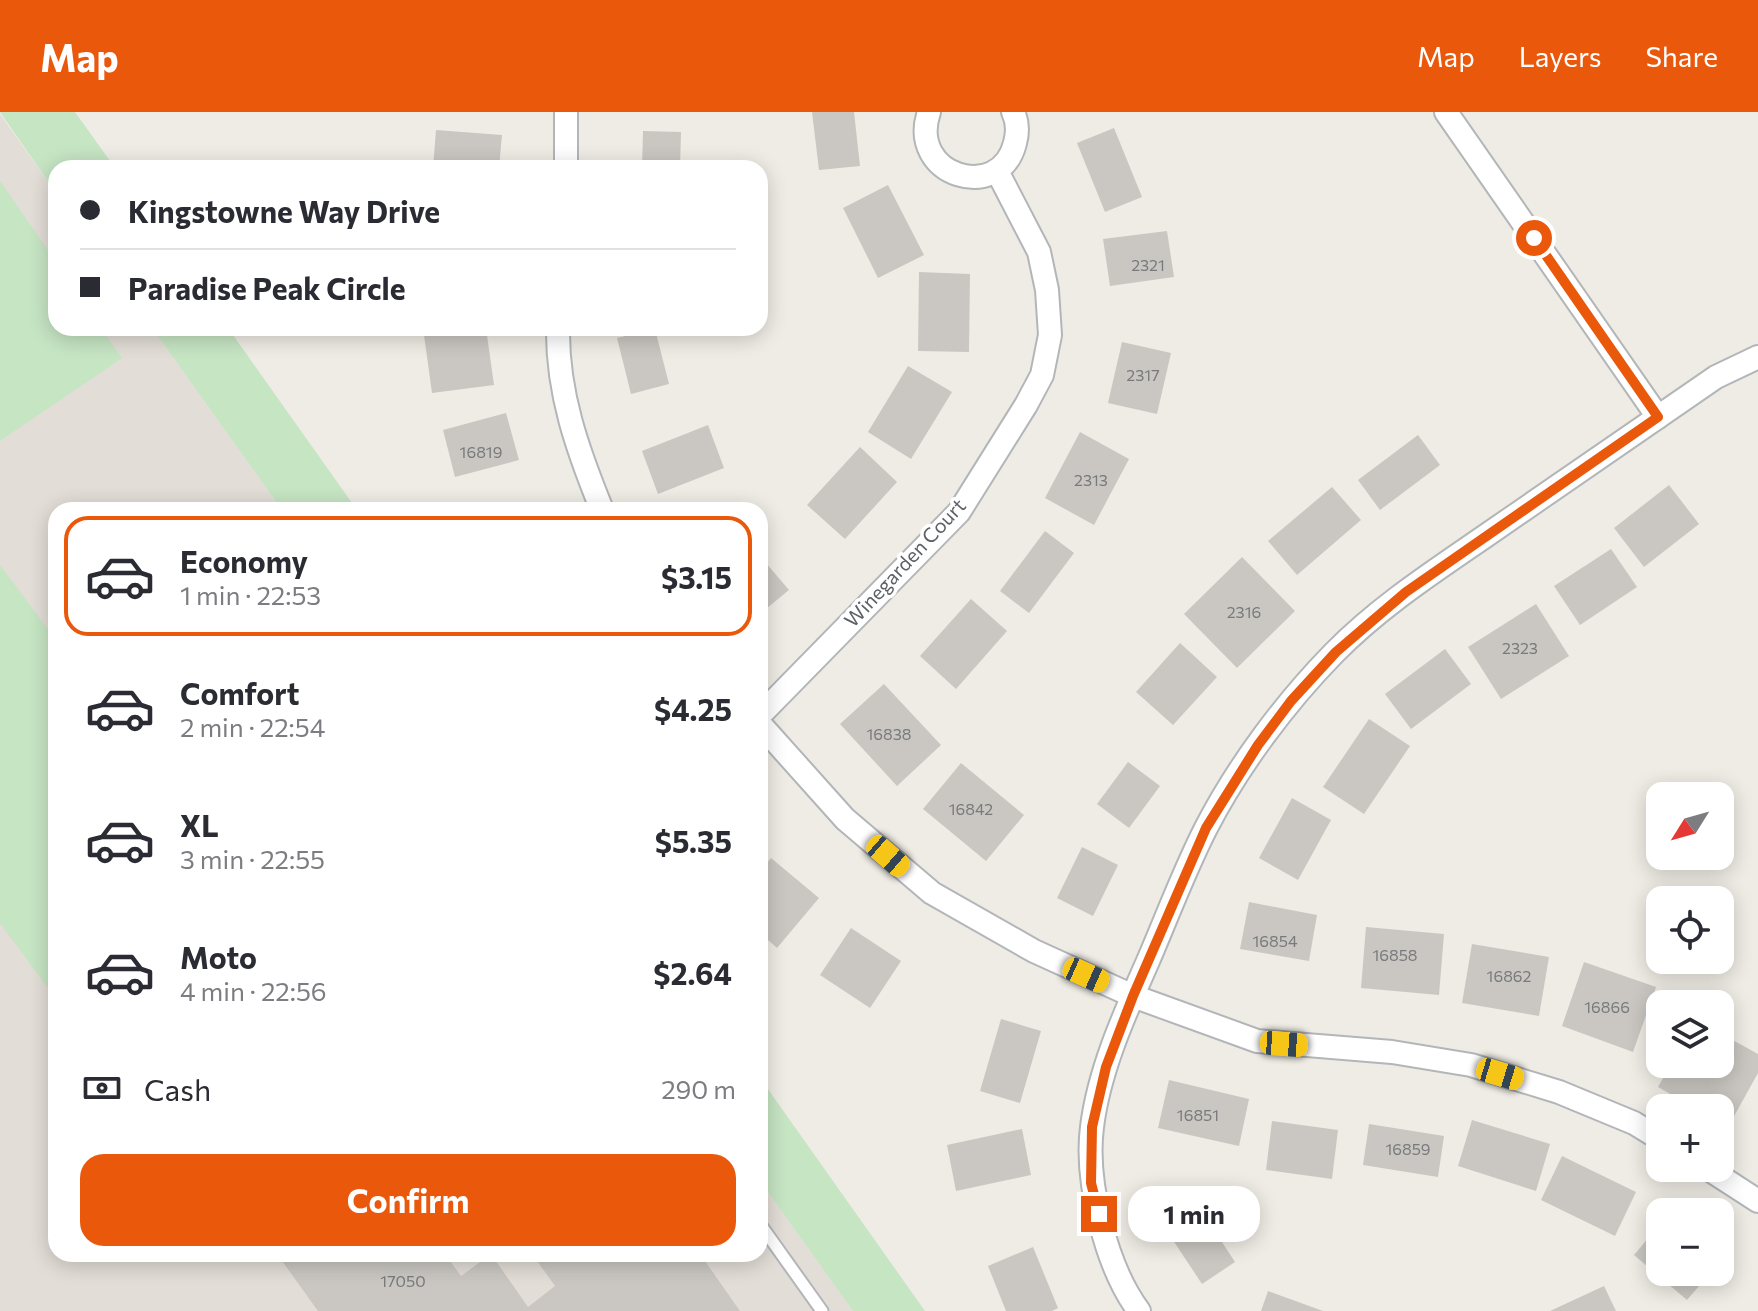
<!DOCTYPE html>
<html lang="en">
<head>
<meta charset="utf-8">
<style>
	body { margin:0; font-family:Commissioner,sans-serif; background:#f7f7f7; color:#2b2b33; height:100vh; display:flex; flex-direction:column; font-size:30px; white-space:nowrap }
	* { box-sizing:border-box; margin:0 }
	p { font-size:26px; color:#7c7c81 }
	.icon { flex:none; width:44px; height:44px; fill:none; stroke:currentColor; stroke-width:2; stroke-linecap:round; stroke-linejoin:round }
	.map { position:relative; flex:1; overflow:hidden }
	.details { position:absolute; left:48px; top:390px; width:720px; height:760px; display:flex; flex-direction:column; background:#fff; border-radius:24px; box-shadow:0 4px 20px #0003 }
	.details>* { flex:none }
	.guide { position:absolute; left:48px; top:48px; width:720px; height:176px; border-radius:24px; box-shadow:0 4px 20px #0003; display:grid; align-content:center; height:176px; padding:0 32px; background:#fff }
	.needle { width:52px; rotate:233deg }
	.fabs { position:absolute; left:1646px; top:670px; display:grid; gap:16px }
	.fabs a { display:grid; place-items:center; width:88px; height:88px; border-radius:16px; background:#fff; box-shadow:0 4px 20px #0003; font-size:40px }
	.end { position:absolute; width:36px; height:36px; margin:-18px; border:10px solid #ea580c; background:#fff; box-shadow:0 0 0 4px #fff }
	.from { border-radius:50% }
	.bubble { position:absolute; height:56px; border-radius:24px; background:#fff; box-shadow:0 4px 20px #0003; font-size:26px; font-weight:700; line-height:56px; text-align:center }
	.car { position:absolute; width:24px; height:48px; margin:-24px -12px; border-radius:10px; box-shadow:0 0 6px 2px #0007; background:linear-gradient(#f5c518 24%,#345 0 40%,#f5c518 0 76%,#345 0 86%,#f5c518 0) }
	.guide b { display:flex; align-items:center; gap:28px; height:76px; font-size:30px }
	.guide b+b { border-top:2px solid #e1e1e2 }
	.guide i { width:20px; height:20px; background:#2b2b33 }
	ul { padding:14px 0 0; list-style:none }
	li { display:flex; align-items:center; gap:24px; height:120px; margin:0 16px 12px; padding:0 16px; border:4px solid transparent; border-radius:24px }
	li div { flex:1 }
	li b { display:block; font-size:30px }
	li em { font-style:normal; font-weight:700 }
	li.on { border-color:#ea580c }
	li>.icon { width:72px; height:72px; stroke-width:1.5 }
	.pay { display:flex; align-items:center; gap:20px; height:88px; padding:0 32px; font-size:30px }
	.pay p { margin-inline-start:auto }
	.primary-button { display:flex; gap:16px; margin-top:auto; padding:16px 32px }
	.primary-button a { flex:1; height:92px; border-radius:24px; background:#ea580c; color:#fff; font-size:32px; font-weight:700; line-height:92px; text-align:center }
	header { display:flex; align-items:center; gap:48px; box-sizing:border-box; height:112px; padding:0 40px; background:#ea580c; color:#fff }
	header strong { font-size:38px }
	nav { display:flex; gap:44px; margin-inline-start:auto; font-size:28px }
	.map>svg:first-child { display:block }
	.education { fill:#e2ddd6 }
	.green { fill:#c6e5c3 }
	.building { fill:#cac7c2 }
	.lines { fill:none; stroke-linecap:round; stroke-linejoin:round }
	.lane-casing { stroke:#b3b6b9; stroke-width:15 }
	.street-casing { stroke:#b3b6b9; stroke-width:26 }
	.lane { stroke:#fff; stroke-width:11 }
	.street { stroke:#fff; stroke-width:22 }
	.route { stroke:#ea580c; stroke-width:10 }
	.labels { text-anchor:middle; stroke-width:7; stroke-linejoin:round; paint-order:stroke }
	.number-label { font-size:16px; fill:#787a7c }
	.street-label { font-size:20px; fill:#5d6165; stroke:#fff }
</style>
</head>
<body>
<header>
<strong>Map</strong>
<nav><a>Map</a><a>Layers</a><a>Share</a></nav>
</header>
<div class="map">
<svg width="1758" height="1199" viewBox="0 0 1758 1199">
	<rect width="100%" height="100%" fill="#efece5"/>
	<!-- education -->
	<polygon class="education" points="0,2 56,81 56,216 152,216 282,398 56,398 56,1142 760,1142 760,1069 853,1199 0,1199"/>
	<!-- green -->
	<g class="green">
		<polygon points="0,0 75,0 115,56 56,56 56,81"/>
		<polygon points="0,69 56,150 56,216 101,216 122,246 0,329"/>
		<polygon points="152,216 228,216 357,398 282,398"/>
		<polygon points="0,453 56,528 56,887 0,811"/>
		<polygon points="760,966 925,1199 853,1199 760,1069"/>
	</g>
	<!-- building -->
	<g class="building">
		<polygon points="812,0 854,0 860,54 819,58"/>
		<polygon points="1114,16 1142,85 1105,100 1077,31"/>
		<polygon points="436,18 502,23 499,56 433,56"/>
		<polygon points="643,19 681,20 680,56 642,56"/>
		<polygon points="888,73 924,143 878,166 843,96"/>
		<polygon points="1167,119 1174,165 1110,174 1103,127"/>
		<polygon points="919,160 970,162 969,240 918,239"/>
		<polygon points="423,216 486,216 494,273 432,281"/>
		<polygon points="655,217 669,272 631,282 617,226"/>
		<polygon points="1122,230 1171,241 1157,302 1108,291"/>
		<polygon points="908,254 952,280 911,347 868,320"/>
		<polygon points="506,301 519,348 455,365 443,318"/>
		<polygon points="708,313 724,356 658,382 642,339"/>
		<polygon points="1080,320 1129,347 1094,413 1045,386"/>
		<polygon points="1418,323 1440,353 1380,398 1358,368"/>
		<polygon points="860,335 897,370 845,427 807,393"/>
		<polygon points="1669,373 1699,412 1644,455 1614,416"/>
		<polygon points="1332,375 1361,408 1297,463 1268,429"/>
		<polygon points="1045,419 1074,441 1029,501 1000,479"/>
		<polygon points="1611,437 1637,475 1580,513 1554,474"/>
		<polygon points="760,444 789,478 760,502"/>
		<polygon points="1242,445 1295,499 1237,556 1184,502"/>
		<polygon points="971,487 1007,519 956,577 920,544"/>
		<polygon points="1536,492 1569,544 1501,587 1468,535"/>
		<polygon points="1180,531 1217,565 1173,613 1136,580"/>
		<polygon points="1445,537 1471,572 1411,617 1385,582"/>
		<polygon points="884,572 941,633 897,674 840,612"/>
		<polygon points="1369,607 1410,634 1364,702 1323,675"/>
		<polygon points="1128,650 1160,674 1129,716 1097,692"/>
		<polygon points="961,651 1024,703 986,749 923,697"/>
		<polygon points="1292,686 1331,708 1298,768 1259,746"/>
		<polygon points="1082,735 1118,753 1093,804 1057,786"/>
		<polygon points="771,746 819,786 777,836 760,821 760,759"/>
		<polygon points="1249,790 1317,803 1309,849 1240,837"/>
		<polygon points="1366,815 1444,822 1439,883 1361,876"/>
		<polygon points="851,816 901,849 870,896 820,863"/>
		<polygon points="1472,832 1549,845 1539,904 1462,891"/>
		<polygon points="1584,850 1656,875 1633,940 1562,914"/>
		<polygon points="1001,907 1041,919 1020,991 980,979"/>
		<polygon points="1720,921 1758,942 1758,961 1728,1015 1720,1010 1720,996 1695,996 1658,975 1671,952 1720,952"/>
		<polygon points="1169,968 1249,987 1239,1034 1158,1016"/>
		<polygon points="1472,1008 1550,1032 1536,1079 1458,1054"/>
		<polygon points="1272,1009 1338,1018 1332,1067 1266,1058"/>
		<polygon points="1369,1012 1444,1024 1438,1065 1363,1053"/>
		<polygon points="1022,1017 1031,1063 956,1079 947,1033"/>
		<polygon points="1562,1044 1636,1080 1615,1124 1541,1088"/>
		<polygon points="1192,1084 1235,1150 1202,1172 1159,1107"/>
		<polygon points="1660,1112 1660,1160 1711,1160 1687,1188 1634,1143"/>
		<polygon points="1033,1135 1058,1196 1052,1199 1006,1199 988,1154"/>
		<polygon points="277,1142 445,1142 461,1164 491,1142 528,1195 555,1174 532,1142 700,1142 740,1199 318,1199"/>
		<polygon points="1604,1174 1616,1199 1550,1199"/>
		<polygon points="1268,1179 1323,1199 1261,1199"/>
	</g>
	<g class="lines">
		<!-- lane casing -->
		<g class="lane-casing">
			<polyline id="lane" points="760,1112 822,1199"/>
		</g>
		<!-- street casing -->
		<g class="street-casing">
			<g id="street">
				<polyline points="566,0 566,56"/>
				<path d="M929,0C907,64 1000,92 1015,31C1018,20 1018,10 1013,0"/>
				<polyline points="1446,0 1658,305"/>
				<path d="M558,216C557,281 578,339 602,398"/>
				<polyline points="760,603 959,400 1026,293 1042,263 1050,223 1047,178 1039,140 997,59"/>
				<polyline points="760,612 845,707 932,781 1034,839 1133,884 1257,929 1392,940 1471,953 1559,980 1634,1011 1660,1027"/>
				<polyline points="1707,1056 1758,1089"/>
				<path d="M1139,1199C1106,1155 1085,1069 1092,1015C1099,958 1125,901 1148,849C1167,805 1184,759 1206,716C1238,654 1285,591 1334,541C1382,492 1441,455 1497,416C1570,366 1643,315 1716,265L1758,245"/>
			</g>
		</g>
		<!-- lane -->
		<use href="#lane" class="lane"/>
		<!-- street -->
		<use href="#street" class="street"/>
	</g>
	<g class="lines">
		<!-- route -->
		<polyline class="route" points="1099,1102 1091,1071 1092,1015 1106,955 1133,884 1206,716 1258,633 1291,589 1336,540 1406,480 1658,305 1534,126"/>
	</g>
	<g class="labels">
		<!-- number labels -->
		<g class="number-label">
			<text x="1148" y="159">2321</text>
			<text x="1143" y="269">2317</text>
			<text x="481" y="346">16819</text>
			<text x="1091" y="374">2313</text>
			<text x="1244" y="506">2316</text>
			<text x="1520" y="542">2323</text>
			<text x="889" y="628">16838</text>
			<text x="971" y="703">16842</text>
			<text x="1275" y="835">16854</text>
			<text x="1395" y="849">16858</text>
			<text x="1509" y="870">16862</text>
			<text x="1607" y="901">16866</text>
			<text x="1198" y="1009">16851</text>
			<text x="1408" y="1043">16859</text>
			<text x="403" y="1175">17050</text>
		</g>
		<!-- street labels -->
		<g class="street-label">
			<text transform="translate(905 451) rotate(-47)" y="7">Winegarden Court</text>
		</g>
	</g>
</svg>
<div class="fabs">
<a><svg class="needle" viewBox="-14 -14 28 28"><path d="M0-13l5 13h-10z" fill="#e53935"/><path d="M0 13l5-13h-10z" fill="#7c7c81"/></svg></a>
<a><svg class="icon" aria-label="locate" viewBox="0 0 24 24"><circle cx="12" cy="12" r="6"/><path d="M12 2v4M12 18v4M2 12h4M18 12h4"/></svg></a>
<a><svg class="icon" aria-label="layers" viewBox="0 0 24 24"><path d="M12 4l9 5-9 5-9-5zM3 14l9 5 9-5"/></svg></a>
<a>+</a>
<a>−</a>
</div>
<i class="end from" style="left:1534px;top:126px"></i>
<i class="end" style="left:1099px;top:1102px"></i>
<div class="bubble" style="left:1128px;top:1074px;width:132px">1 min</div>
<i class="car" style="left:888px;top:744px;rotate:131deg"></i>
<i class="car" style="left:1086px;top:863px;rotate:114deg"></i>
<i class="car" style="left:1284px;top:932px;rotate:94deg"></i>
<i class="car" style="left:1500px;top:962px;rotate:107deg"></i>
<div class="guide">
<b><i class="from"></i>Kingstowne Way Drive</b>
<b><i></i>Paradise Peak Circle</b>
</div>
<section class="details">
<ul>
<li class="on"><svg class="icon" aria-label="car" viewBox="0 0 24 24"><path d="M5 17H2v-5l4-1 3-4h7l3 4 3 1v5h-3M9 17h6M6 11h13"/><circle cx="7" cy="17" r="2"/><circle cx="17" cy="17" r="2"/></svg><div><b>Economy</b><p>1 min · 22:53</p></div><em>$3.15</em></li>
<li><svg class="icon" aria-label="car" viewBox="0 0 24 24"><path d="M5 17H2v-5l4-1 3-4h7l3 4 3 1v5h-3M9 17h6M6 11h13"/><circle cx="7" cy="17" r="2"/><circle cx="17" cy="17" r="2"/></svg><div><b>Comfort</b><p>2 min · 22:54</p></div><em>$4.25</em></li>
<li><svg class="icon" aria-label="car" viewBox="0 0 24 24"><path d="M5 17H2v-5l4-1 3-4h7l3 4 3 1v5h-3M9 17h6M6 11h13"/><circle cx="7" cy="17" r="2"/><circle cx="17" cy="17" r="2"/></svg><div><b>XL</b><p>3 min · 22:55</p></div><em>$5.35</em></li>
<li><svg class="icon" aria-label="car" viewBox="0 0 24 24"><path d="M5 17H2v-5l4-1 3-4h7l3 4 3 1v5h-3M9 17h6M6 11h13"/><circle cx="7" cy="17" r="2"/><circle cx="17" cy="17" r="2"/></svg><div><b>Moto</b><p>4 min · 22:56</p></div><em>$2.64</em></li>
</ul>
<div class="pay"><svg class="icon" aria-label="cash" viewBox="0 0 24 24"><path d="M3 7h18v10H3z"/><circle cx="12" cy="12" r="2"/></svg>Cash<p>290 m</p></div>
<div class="primary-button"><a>Confirm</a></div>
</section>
</div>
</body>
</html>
